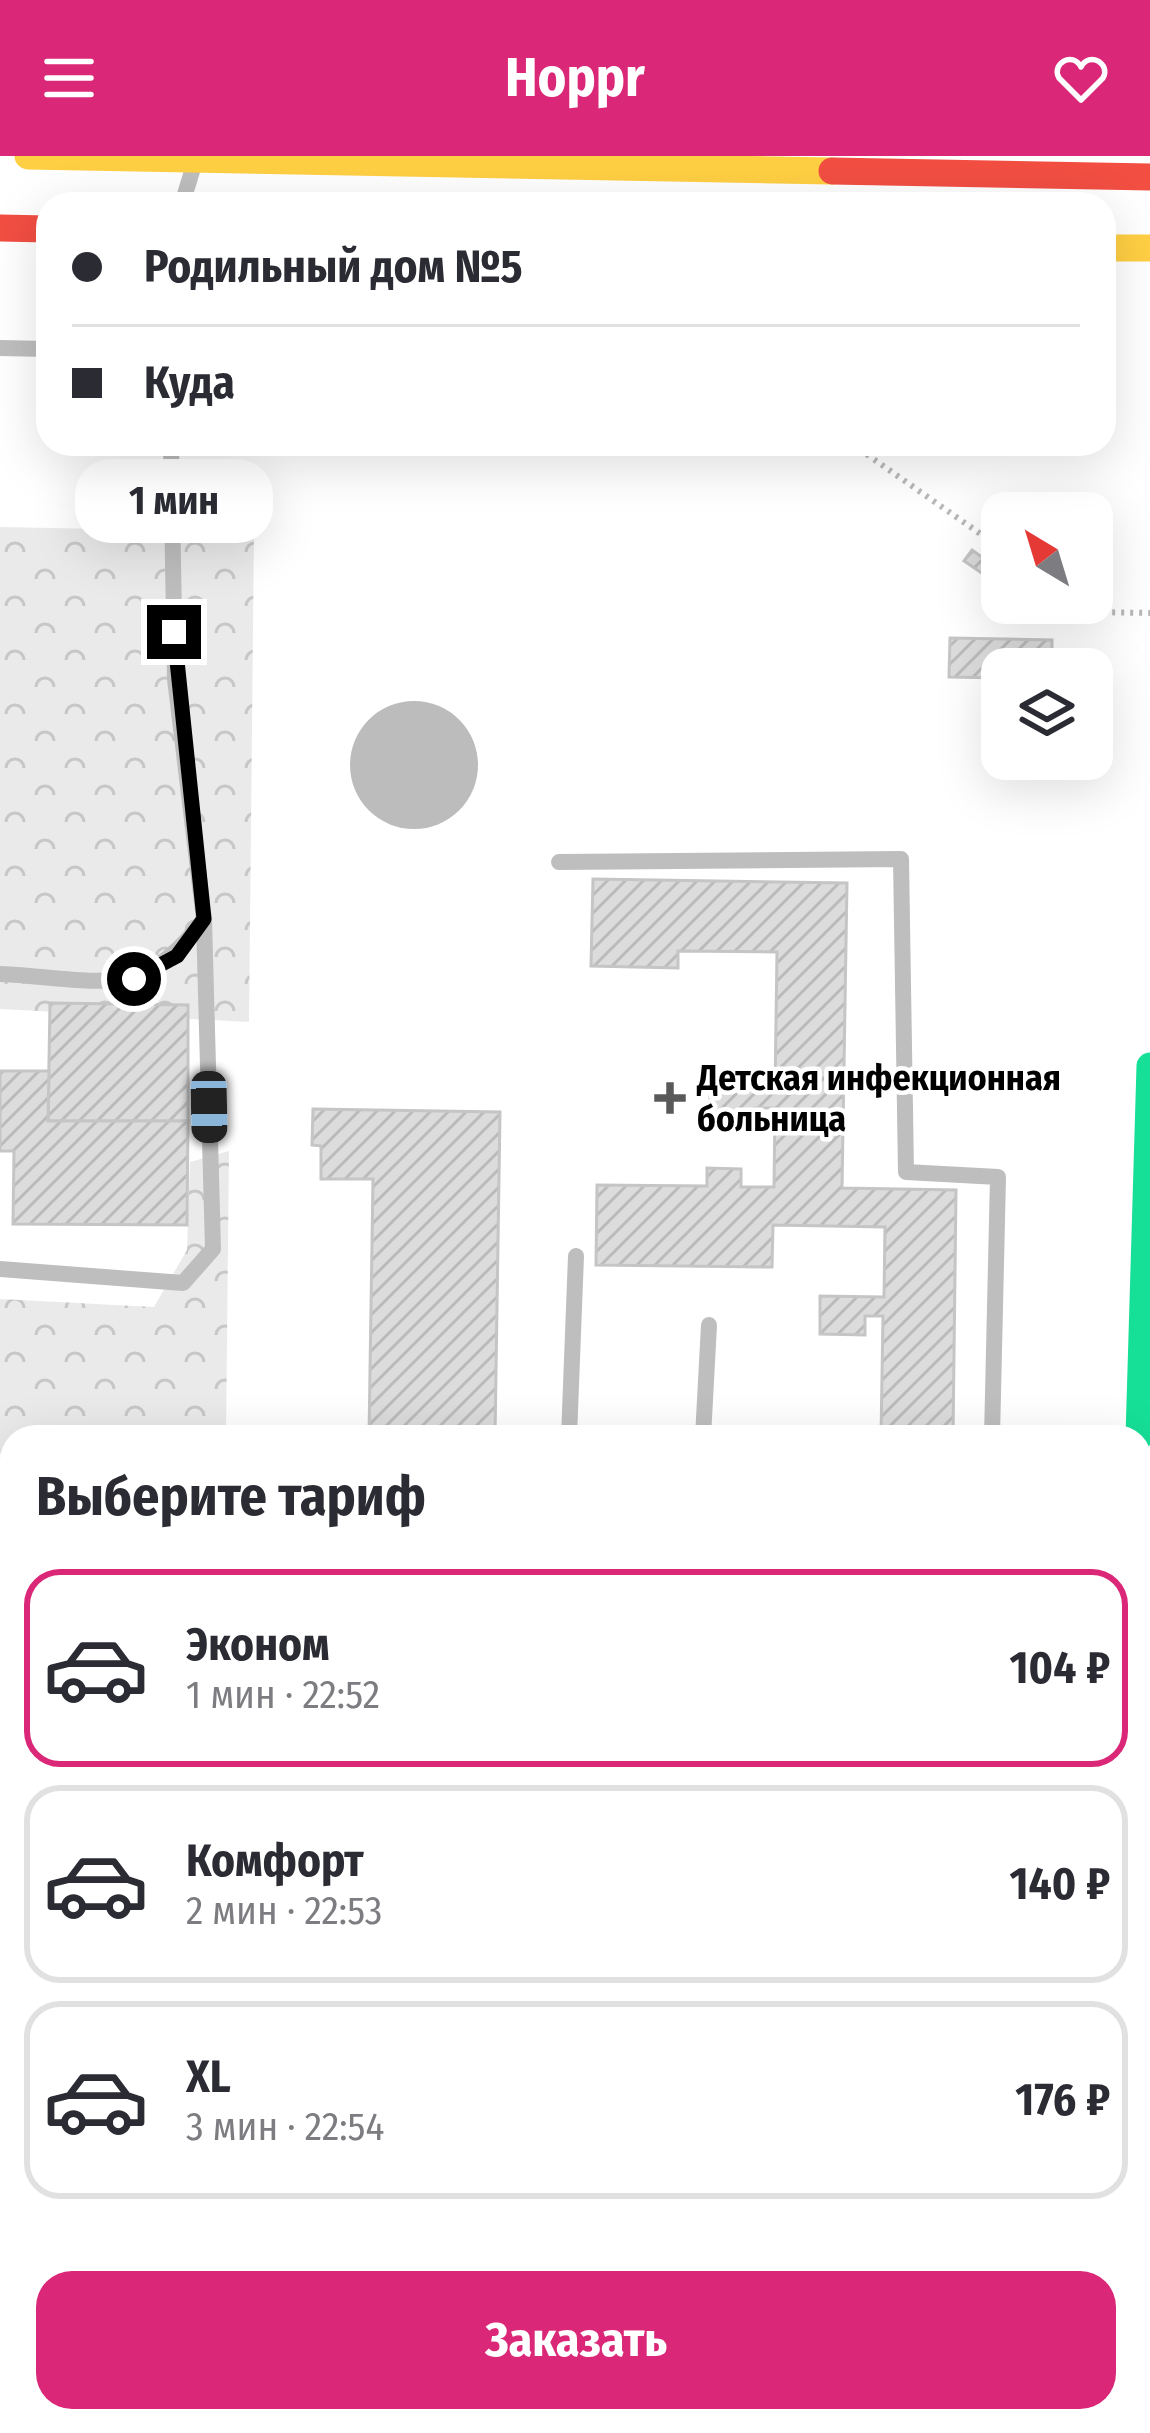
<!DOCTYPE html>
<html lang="ru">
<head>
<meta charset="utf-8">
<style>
	body { margin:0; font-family:"Fira Sans Condensed",sans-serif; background:#f7f7f7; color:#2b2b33; height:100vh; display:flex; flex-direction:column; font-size:45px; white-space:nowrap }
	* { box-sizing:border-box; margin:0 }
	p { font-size:39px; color:#7c7c81 }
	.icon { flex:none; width:66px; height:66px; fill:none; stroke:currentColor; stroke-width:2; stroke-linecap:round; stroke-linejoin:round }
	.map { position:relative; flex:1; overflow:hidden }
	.panel { position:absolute; left:0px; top:1269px; width:1152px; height:1008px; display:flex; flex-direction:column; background:#fff; border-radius:36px 36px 0 0; box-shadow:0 12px 48px #0002 }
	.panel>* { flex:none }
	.banner { position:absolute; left:36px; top:36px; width:1080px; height:264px; border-radius:36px; box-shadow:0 12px 48px #0002; display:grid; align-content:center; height:264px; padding:0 36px; background:#fff }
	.needle { width:78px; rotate:322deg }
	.tools { position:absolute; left:981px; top:336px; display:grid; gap:24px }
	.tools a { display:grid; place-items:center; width:132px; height:132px; border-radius:24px; background:#fff; box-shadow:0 12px 48px #0002; font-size:60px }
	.end { position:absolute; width:54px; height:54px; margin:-27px; border:15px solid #000; background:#fff; box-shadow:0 0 0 6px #fff }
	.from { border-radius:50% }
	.bubble { position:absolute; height:84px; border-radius:36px; background:#fff; box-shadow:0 12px 48px #0002; font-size:39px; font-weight:700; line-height:84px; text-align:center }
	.car { position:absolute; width:36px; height:72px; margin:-36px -18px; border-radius:15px; box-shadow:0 0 9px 3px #0007; background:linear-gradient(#222 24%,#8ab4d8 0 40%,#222 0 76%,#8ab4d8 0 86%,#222 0) }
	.banner b { display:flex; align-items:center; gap:42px; height:114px; font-size:45px }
	.banner b+b { border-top:3px solid #e1e1e2 }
	.banner i { width:30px; height:30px; background:#2b2b33 }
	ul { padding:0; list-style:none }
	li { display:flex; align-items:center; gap:36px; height:198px; margin:0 24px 18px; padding:0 12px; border:6px solid #e1e1e2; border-radius:36px }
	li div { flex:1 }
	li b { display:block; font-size:45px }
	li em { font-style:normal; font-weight:700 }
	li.current { border-color:#db2777 }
	li>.icon { width:108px; height:108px; stroke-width:1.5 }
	h2 { padding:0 36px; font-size:54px; line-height:144px }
	.primary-button { display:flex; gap:24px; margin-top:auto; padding:24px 36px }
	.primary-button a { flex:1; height:138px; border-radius:36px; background:#db2777; color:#fff; font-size:48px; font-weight:700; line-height:138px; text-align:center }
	header { display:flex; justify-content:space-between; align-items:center; height:156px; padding:0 36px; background:#db2777; color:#fff; font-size:54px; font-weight:700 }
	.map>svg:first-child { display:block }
	.forest { fill:url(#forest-crowns) }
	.garden { fill:url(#garden-furrows) }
	.water { fill:#bcbcbc }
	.building { fill:url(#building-hatch); stroke:#c5c5c5; stroke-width:3 }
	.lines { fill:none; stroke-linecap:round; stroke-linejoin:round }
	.path { stroke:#b8b8b8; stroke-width:6; stroke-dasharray:3 6; stroke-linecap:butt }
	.lane { stroke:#bebebe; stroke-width:16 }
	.street { stroke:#bebebe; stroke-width:33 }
	.fast { stroke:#16e098; stroke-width:27 }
	.slow { stroke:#ffcf43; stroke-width:27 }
	.jam { stroke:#f24e42; stroke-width:27 }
	.route { stroke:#000; stroke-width:15 }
	.poi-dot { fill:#595959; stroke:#fff; stroke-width:4.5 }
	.labels { text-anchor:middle; stroke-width:9; stroke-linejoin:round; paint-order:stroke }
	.poi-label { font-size:36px; font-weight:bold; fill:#000; stroke:#fff; text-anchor:start }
</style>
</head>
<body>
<header><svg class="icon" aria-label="menu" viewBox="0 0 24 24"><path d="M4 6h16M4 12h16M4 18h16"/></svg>Hoppr<svg class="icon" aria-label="heart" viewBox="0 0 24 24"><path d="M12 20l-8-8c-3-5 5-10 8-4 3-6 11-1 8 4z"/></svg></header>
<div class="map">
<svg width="1150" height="2277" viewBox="0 0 1150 2277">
	<defs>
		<pattern id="forest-crowns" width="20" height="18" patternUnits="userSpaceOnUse" patternTransform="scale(3)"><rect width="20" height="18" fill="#eaeaea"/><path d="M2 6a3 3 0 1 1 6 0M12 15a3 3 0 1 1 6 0" fill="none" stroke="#c7c7c7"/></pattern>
		<pattern id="garden-furrows" width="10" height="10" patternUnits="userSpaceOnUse" patternTransform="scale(3)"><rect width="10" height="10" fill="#eaeaea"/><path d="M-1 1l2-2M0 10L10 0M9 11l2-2" fill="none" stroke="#c7c7c7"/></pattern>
		<pattern id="building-hatch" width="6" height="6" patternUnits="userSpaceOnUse" patternTransform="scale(3)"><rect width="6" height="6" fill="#dcdcdc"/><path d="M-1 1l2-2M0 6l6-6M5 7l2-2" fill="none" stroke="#bbb"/></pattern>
	</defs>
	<rect width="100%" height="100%" fill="#fff"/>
	<!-- forest -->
	<g class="forest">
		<polygon points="0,371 254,376 249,866 0,853"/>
		<polygon points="229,995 226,1281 12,1281 12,1297 0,1297 0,1143 154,1151 187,1094 190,1006"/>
	</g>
	<!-- garden -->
	<polygon class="garden" points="0,1884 12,1885 12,2265 1140,2265 1140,1892 1150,1892 1150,2277 0,2277"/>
	<!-- water -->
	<circle class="water" cx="414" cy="609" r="64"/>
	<!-- building -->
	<g class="building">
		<polygon points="972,394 997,412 989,422 964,405"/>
		<polygon points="950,482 1052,484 1052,513 1002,513 1002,522 949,521"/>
		<polygon points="593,723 847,727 842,1032 956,1034 953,1281 881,1281 883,1160 865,1160 865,1179 820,1178 820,1140 884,1141 885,1071 773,1069 772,1111 596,1109 597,1029 707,1030 707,1012 741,1013 741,1031 774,1031 775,952 755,952 755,971 710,970 710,932 775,933 777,796 678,795 678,812 591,810"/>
		<polygon points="50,847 188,849 188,965 48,965"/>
		<polygon points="0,915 49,915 48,965 188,965 187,1069 13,1068 14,995 0,995"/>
		<polygon points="313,953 500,956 495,1281 317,1281 369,1280 373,1023 321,1023 321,990 312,989"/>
		<rect x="0" y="1378" width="12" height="65"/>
		<polygon points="0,1907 12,1907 11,1987 0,1987"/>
		<rect x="0" y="2103" width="8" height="38"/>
		<polygon points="6,2264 45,2271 45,2277 0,2277"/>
		<rect x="91" y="2265" width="71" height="12"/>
		<polygon points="237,2265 294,2265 294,2277 236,2277"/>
		<rect x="448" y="2265" width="38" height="5"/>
		<rect x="579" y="2265" width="27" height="10"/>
		<polygon points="678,2265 710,2265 710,2271 677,2271"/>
		<rect x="788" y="2265" width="53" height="12"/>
		<rect x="859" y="2265" width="25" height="11"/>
		<rect x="937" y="2265" width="48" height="12"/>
		<rect x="1065" y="2265" width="37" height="12"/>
	</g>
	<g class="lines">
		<!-- path -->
		<g class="path">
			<polyline points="852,288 1002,393"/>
			<polyline points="1079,447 1092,456 1150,457"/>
			<polyline points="1140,1765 1150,1772"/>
		</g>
		<!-- lane -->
		<g class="lane">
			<polyline points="182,48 193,12"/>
			<polyline points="0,192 48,193"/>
			<polyline points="559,706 901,703 906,1016 998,1021 992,1281"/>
			<path d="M0,818C95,822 142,848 204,763L175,523L171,288"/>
			<polyline points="0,1113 183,1127 213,1093 204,764"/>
			<polyline points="569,1281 576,1100"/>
			<polyline points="703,1281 709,1169"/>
		</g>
		<!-- street -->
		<g class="street">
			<polyline points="0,1887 12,1887"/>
			<polyline points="0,2197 12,2197"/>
			<polyline points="1140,2212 1150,2212"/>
			<polyline points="219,2277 220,2265"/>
		</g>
		<!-- fast -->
		<polyline class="fast" points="1139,1281 1150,910"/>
		<!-- slow -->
		<g class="slow">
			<polyline points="28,0 832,15"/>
			<polyline points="1104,92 1150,92"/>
		</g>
		<!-- jam -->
		<g class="jam">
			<polyline points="832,15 1150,21"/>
			<polyline points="0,72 48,73"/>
		</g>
	</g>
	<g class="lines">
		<!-- route -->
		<polyline class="route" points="134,823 177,800 204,763 174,476"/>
	</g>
	<!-- markers -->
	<path class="poi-dot" d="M664 924h12v12h12v12h-12v12h-12v-12h-12v-12h12z"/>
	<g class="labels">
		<!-- poi labels -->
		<g class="poi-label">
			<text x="697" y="934">Детская инфекционная<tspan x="697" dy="41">больница</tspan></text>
		</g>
	</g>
</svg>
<div class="tools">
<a><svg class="needle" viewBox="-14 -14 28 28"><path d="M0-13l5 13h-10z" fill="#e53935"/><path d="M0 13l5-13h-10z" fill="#7c7c81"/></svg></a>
<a><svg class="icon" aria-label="layers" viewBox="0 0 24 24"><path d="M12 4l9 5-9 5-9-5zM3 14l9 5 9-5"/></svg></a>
</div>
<i class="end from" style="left:134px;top:823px"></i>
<i class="end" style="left:174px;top:476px"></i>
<div class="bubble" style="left:75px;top:303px;width:198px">1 мин</div>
<i class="car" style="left:209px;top:951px;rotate:179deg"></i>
<div class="banner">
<b><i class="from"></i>Родильный дом №5</b>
<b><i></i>Куда</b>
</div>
<section class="panel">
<h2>Выберите тариф</h2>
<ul>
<li class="current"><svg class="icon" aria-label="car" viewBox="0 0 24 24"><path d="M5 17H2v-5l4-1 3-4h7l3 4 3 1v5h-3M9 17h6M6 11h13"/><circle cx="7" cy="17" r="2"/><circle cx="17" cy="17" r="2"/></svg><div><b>Эконом</b><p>1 мин · 22:52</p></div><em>104 ₽</em></li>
<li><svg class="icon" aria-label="car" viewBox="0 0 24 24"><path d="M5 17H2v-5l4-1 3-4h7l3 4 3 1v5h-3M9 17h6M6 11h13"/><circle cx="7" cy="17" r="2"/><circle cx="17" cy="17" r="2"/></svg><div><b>Комфорт</b><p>2 мин · 22:53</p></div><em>140 ₽</em></li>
<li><svg class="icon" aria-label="car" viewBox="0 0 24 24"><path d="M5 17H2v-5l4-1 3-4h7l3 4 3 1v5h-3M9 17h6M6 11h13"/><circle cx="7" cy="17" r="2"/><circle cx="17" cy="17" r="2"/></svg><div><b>XL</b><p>3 мин · 22:54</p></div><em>176 ₽</em></li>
</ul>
<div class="primary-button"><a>Заказать</a></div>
</section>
</div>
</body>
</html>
